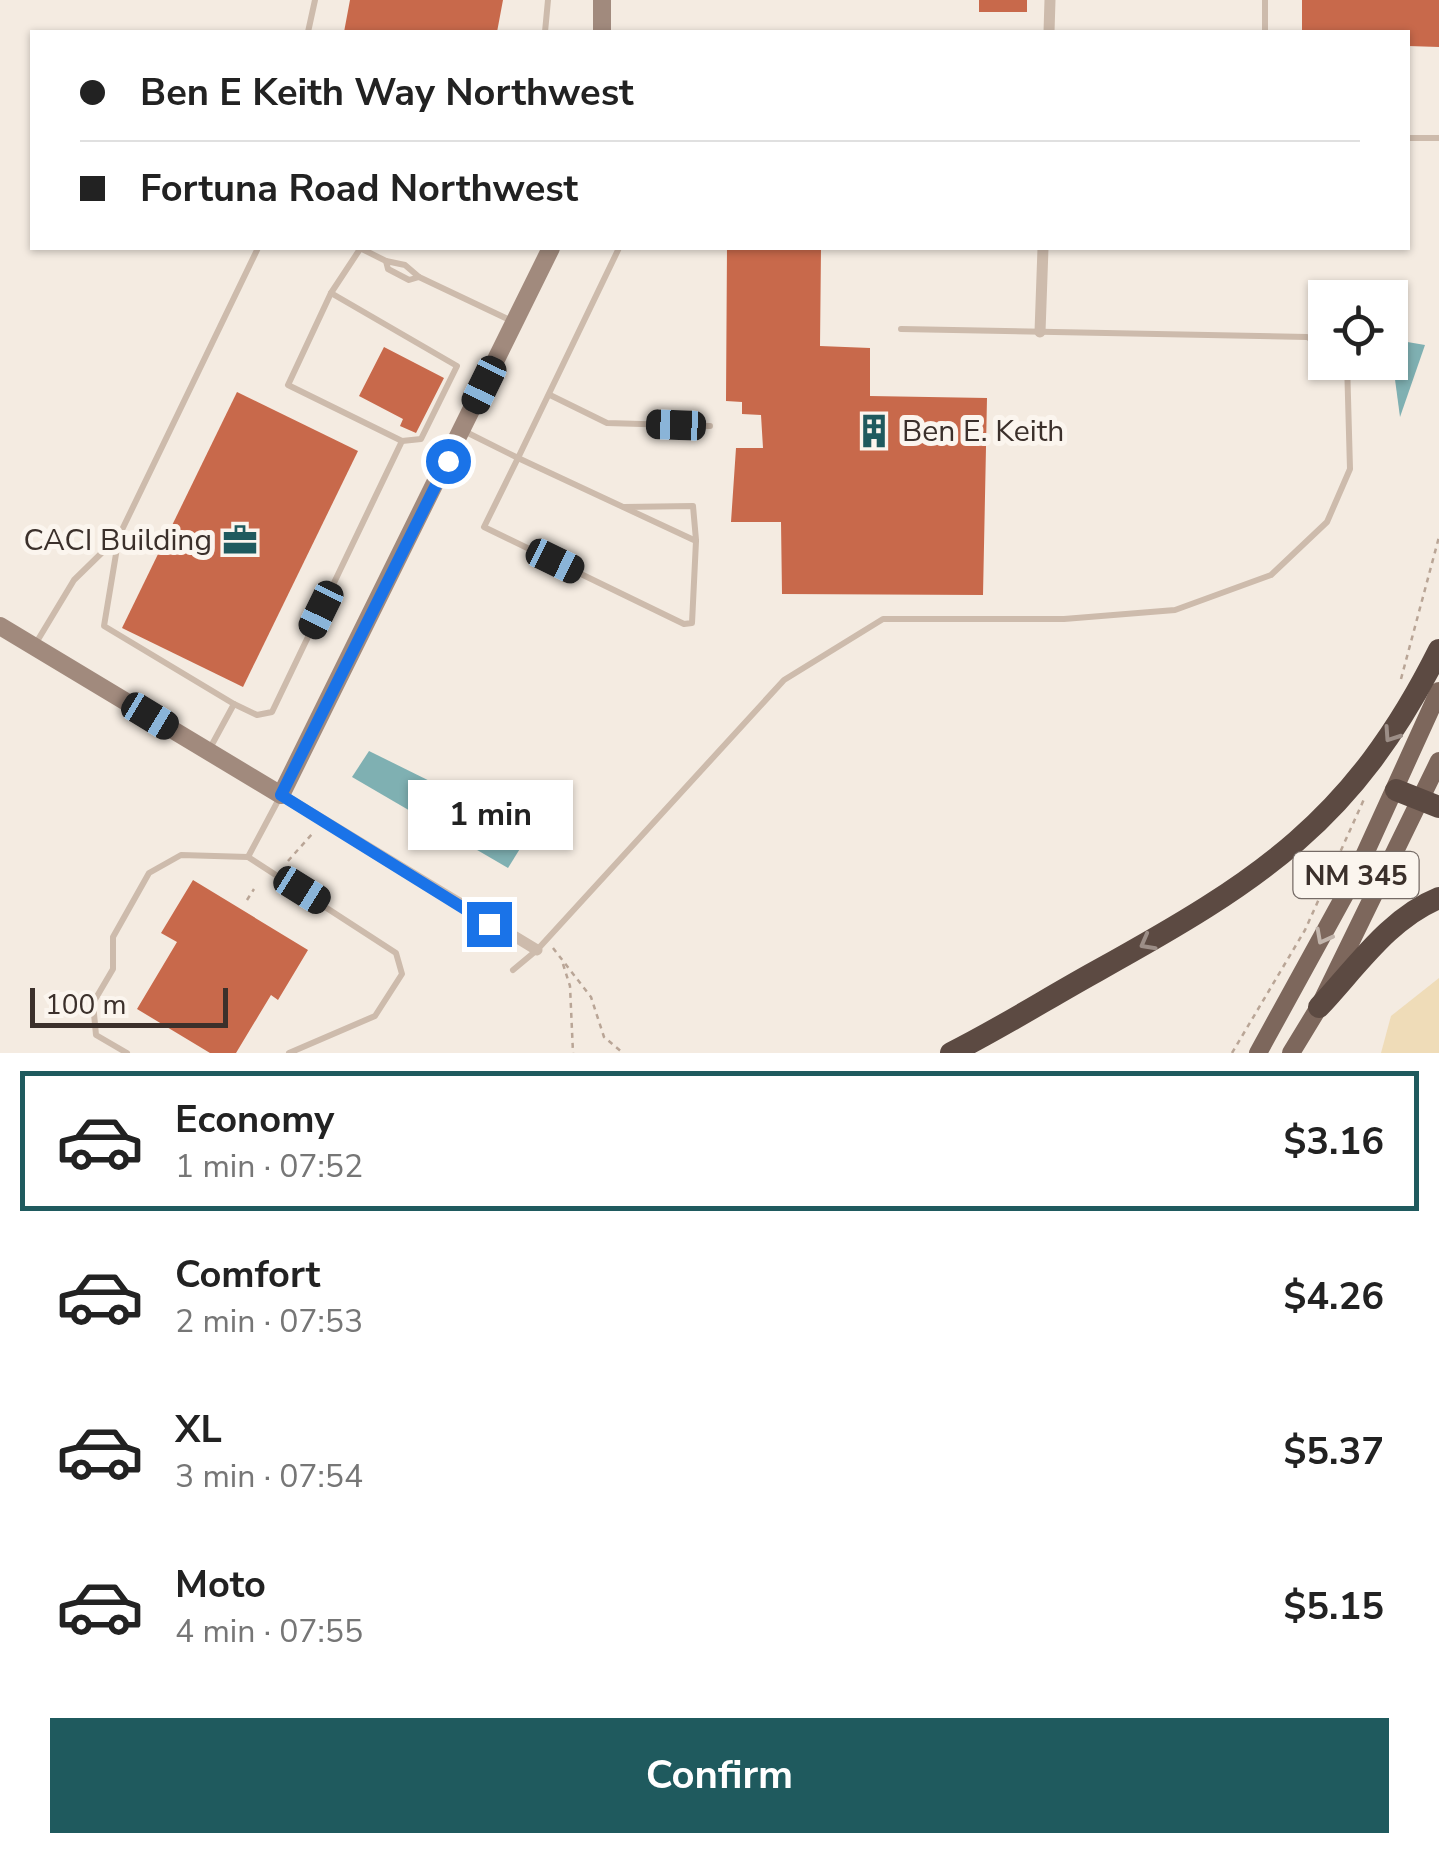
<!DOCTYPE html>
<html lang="en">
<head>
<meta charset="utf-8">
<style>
	body { margin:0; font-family:"Nunito Sans",sans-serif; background:#f6f6f6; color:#222; height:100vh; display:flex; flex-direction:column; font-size:38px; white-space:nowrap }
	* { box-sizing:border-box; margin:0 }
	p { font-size:32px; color:#767676 }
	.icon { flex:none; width:55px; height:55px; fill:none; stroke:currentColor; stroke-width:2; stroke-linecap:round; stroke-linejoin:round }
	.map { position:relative; height:1053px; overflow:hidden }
	.sheet { display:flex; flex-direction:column; background:#fff; flex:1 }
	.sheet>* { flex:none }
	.banner { position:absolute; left:30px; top:30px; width:1380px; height:220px; border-radius:0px; box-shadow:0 2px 8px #0004; display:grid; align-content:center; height:220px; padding:0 50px; background:#fff }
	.tools { position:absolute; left:1308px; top:280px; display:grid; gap:20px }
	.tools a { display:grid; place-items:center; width:100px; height:100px; border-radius:0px; background:#fff; box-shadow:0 2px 8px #0004; font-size:50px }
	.scale { position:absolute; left:30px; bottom:25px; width:198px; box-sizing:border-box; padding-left:10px; border:5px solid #3b302b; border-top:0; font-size:28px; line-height:35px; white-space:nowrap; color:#3b302b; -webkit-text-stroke:8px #fbf5ee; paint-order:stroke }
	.end { position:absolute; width:45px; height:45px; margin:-22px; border:12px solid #1a73e8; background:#fff; box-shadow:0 0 0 5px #fff }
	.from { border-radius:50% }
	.bubble { position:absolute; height:70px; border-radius:0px; background:#fff; box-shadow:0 2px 8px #0004; font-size:32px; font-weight:700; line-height:70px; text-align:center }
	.car { position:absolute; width:30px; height:60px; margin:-30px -15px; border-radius:12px; box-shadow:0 0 8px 2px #0007; background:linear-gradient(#222 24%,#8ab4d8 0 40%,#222 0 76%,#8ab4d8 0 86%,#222 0) }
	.banner b { display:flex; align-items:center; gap:35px; height:95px; font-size:38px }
	.banner b+b { border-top:2px solid #e0e0e0 }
	.banner i { width:25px; height:25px; background:#222 }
	ul { padding:18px 0 0; list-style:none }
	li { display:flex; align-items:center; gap:30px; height:140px; margin:0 20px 15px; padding:0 30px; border:5px solid transparent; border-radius:0px }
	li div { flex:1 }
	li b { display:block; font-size:38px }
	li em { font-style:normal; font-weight:700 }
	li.current { border-color:#1f5a5e }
	li>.icon { width:90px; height:90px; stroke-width:1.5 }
	.action { display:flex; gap:20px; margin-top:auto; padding:20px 50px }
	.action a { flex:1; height:115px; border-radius:0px; background:#1f5a5e; color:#fff; font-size:40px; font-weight:700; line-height:115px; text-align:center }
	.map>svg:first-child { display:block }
	.sand { fill:#efdcb8 }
	.water { fill:#7fb0b2 }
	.building { fill:#c8694b }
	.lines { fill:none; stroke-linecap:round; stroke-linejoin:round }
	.path { stroke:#b9a596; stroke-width:2.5; stroke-dasharray:5 5; stroke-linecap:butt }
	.lane { stroke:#cdbbac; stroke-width:6 }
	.street { stroke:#cdbbac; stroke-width:11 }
	.secondary { stroke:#a18a7d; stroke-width:18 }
	.primary { stroke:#7d675c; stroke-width:18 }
	.highway { stroke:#5c4a42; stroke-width:22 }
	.oneway { stroke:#9c8e87 }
	.oneway2 { stroke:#c2b5ac }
	.route { stroke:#1a73e8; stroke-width:12 }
	.labels { text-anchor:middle; stroke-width:10; stroke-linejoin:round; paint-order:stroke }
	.shield { fill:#fbf5ee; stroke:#756b66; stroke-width:2.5 }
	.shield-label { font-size:28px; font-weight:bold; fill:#3b302b }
	.poi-label { font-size:30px; fill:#3b302b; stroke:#fbf5ee; text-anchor:start }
</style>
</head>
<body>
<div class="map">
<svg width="1439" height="1053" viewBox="0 0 1439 1053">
	<rect width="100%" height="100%" fill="#f4ebe1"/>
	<!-- sand -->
	<polygon class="sand" points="1439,978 1439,1053 1381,1053 1391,1016"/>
	<!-- water -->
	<g class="water">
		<polygon points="1390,339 1425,345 1400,417 1390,342"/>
		<polygon points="369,751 531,831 508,868 352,777"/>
	</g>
	<!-- building -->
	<g class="building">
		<polygon points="350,0 503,0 497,32 344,32"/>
		<rect x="979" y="0" width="48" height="12"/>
		<polygon points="1302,0 1439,0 1439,47 1408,46 1408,32 1302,32"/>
		<polygon points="727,248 821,248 820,346 870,348 870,396 987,398 983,595 782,594 781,522 731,522 736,448 763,448 761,415 742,414 742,402 726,401"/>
		<polygon points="384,347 444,378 416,433 400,426 403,419 359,396"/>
		<polygon points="237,392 358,451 243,687 122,628"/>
		<polygon points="193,880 308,950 278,1000 271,995 236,1053 210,1053 137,1009 177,942 161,933"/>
	</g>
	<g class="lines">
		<!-- path -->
		<g class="path">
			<polyline points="1401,679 1439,537"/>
			<polyline points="288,861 312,834"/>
			<polyline points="247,900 254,889"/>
			<polyline points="553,948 591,997 604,1037 623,1053"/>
			<polyline points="563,964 570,986 573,1053"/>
			<polyline points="1232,1053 1305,930 1365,797"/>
		</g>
		<!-- lane -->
		<g class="lane">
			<polyline points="308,32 315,0"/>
			<polyline points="545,32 548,0"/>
			<polyline points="1265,32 1265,0"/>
			<polyline points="1408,138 1439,138"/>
			<polyline points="360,248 386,261 405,265 419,277 514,322"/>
			<polyline points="386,261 388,269 409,280 419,277"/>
			<polyline points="331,293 457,366 421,439 402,441"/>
			<polyline points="901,329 1307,337 1325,347"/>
			<polyline points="550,395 607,423 710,426"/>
			<polyline points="464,431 518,458 619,248"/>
			<polygon points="518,458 696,541 692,623 684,624 484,527"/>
			<polyline points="624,507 693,506 696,540"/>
			<polyline points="119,536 258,248"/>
			<polyline points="36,643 74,580 119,536 104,626 234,704"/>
			<polyline points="209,750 234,704 257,715 272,712 402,441 288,385 331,293 360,249"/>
			<polyline points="248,857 280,797"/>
			<polyline points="513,970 537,950 784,680 883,619 1064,619 1175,610 1271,575 1327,522 1350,469 1347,362"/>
			<polyline points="127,1053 96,1035 93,1003 113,969 113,937 149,873 181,855 248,857 396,953 402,974 375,1016 289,1053"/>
		</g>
		<!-- street -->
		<g class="street">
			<polyline points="1049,32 1050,0"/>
			<polyline points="1040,332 1043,248"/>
			<polyline points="281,795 537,950"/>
		</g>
		<!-- secondary -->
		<g class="secondary">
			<polyline points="602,32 602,0"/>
			<polyline points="0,626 281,795 551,248"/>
		</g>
		<!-- primary -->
		<g class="primary">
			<polyline points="1258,1053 1353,880 1439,691"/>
			<polyline points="1291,1053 1319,1007 1439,761"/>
		</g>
		<!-- highway -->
		<g class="highway">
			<polyline points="1396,790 1439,807"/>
			<path d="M1319,1007C1355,969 1389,918 1439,898"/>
			<path d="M951,1053C1001,1028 1048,998 1097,971C1259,881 1353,822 1439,650"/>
		</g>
	</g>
	<!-- one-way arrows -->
	<defs><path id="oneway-chevron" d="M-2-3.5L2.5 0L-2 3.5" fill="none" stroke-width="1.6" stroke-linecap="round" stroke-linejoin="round" transform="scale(2.5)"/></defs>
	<g class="oneway">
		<use href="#oneway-chevron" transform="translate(1391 735) rotate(124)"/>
		<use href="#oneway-chevron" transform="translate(1147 943) rotate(151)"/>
	</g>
	<use class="oneway2" href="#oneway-chevron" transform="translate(1323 937) rotate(118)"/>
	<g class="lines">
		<!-- route -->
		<polyline class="route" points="448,461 281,795 489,924"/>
	</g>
	<!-- icons -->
	<defs>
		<g id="building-bare" transform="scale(2.7)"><path d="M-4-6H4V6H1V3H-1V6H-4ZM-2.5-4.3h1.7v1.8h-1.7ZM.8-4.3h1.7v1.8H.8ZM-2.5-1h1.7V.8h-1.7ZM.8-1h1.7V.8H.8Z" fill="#1f5a5e" stroke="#fbf5ee" stroke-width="2.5" paint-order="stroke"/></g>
		<g id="office-bare" transform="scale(2.7)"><path d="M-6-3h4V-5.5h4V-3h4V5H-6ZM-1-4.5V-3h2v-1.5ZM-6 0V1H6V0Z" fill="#1f5a5e" stroke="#fbf5ee" stroke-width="2.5" paint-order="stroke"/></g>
	</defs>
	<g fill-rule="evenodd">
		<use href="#building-bare" x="874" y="431"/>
		<use href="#office-bare" x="240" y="540"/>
	</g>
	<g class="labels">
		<!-- shield labels -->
		<rect class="shield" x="1293.5" y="852" width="125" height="46" rx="8"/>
		<g class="shield-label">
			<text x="1356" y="885">NM 345</text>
		</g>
		<!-- poi labels -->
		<g class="poi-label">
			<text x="902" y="441">Ben E. Keith</text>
			<text x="212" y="550" text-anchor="end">CACI Building</text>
		</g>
	</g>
</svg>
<div class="tools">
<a><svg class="icon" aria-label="locate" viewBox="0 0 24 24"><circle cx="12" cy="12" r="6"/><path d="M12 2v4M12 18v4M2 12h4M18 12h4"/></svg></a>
</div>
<div class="scale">100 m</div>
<i class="end from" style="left:448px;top:461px"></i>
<i class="end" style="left:489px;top:924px"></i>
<div class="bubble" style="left:408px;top:780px;width:165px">1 min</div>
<i class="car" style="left:484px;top:385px;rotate:206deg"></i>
<i class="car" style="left:676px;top:425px;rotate:272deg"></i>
<i class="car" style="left:555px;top:561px;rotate:116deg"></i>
<i class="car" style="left:321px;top:610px;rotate:206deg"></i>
<i class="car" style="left:150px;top:716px;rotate:121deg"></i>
<i class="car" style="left:302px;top:890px;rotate:122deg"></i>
<div class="banner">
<b><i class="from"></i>Ben E Keith Way Northwest</b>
<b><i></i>Fortuna Road Northwest</b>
</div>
</div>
<section class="sheet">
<ul>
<li class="current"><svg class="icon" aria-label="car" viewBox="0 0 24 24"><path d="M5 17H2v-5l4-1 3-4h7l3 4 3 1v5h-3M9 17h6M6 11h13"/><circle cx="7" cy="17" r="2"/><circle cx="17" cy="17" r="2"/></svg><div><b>Economy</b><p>1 min · 07:52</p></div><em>$3.16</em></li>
<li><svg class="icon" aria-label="car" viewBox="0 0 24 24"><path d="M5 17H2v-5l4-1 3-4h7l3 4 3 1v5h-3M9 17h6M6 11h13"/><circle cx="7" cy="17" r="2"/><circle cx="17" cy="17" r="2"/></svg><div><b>Comfort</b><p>2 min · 07:53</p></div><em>$4.26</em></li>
<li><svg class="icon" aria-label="car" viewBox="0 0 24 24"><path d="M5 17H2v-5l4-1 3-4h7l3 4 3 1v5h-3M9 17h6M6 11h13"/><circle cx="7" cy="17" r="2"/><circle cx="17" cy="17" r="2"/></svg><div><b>XL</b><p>3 min · 07:54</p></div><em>$5.37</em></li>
<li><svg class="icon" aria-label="car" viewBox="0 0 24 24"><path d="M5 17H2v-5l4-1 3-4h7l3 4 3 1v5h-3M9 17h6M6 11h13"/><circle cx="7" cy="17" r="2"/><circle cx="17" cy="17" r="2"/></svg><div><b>Moto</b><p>4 min · 07:55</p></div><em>$5.15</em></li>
</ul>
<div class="action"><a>Confirm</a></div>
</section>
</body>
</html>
